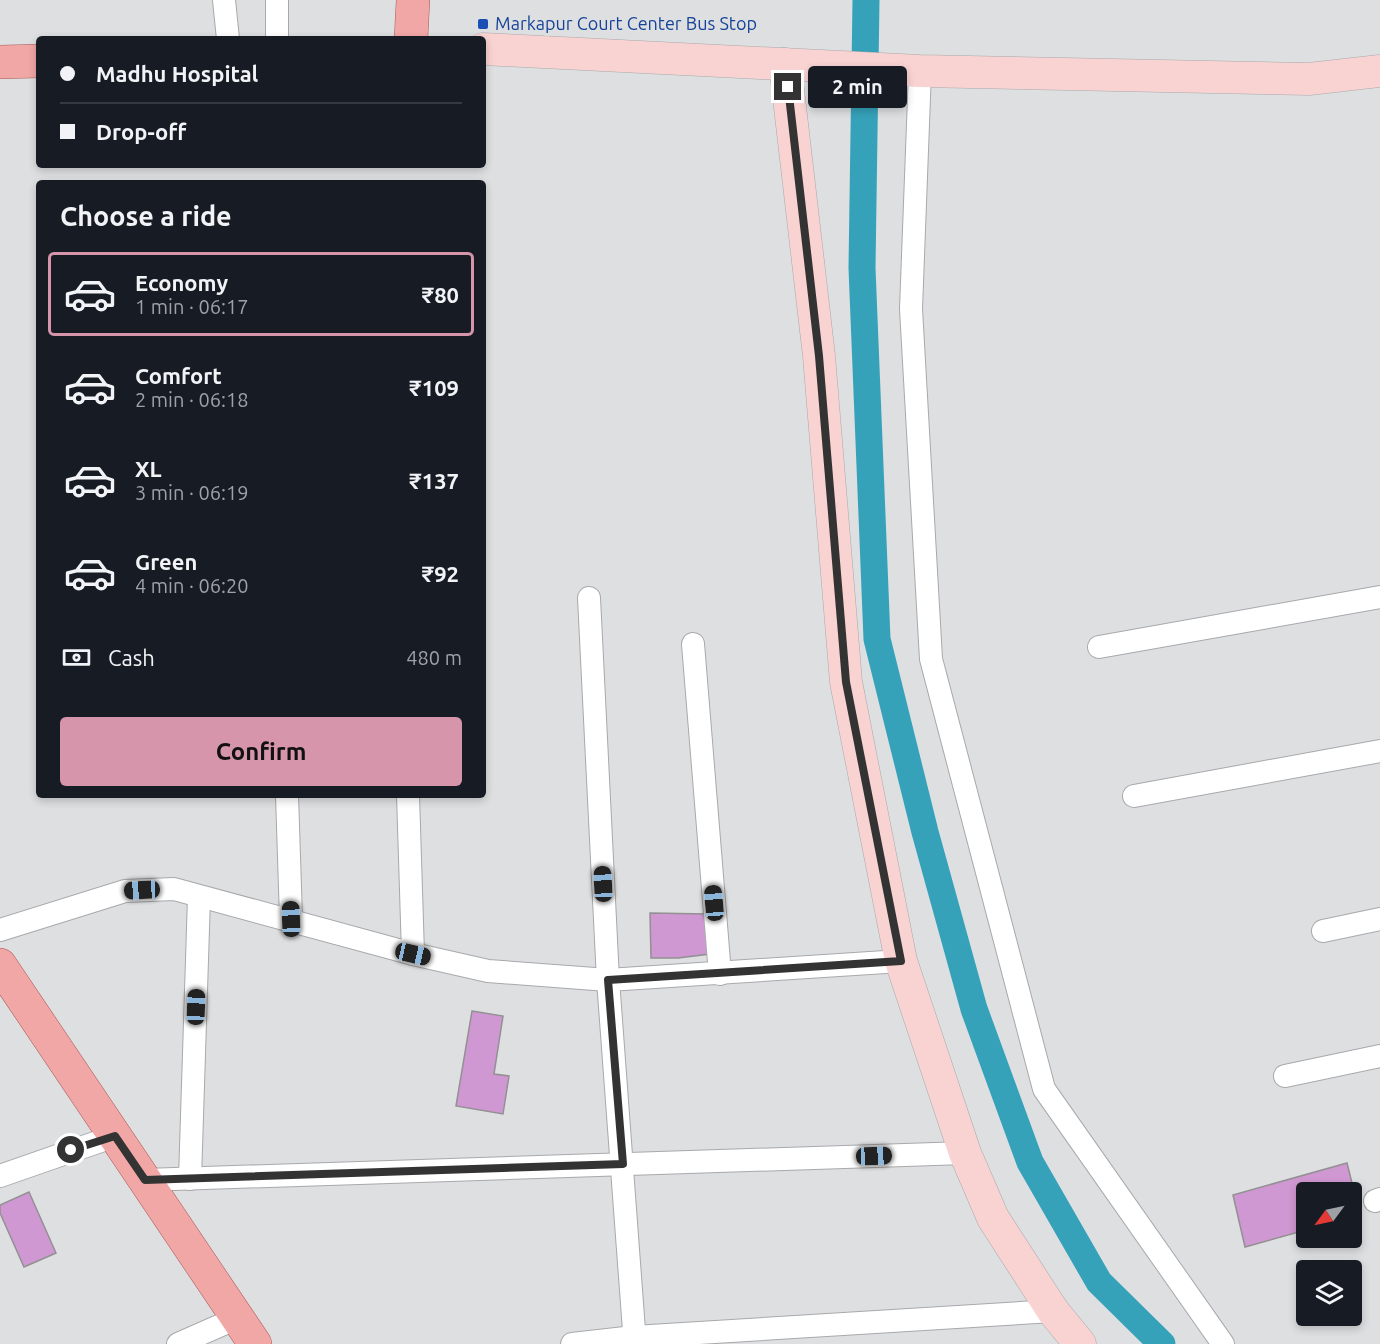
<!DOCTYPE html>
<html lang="en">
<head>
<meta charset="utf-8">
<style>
	body { margin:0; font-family:Ubuntu,sans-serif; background:#242831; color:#f1f3f6; height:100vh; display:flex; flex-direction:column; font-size:22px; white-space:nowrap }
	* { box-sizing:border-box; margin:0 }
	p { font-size:20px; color:#9ea1a6 }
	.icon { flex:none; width:33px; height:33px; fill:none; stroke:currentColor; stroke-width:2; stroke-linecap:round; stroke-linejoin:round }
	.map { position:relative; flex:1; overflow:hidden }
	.sheet { position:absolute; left:36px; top:180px; width:450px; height:618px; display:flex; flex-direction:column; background:#171b24; border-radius:6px; box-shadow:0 3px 9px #0003 }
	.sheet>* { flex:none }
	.banner { position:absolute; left:36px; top:36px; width:450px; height:132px; border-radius:6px; box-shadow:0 3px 9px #0003; display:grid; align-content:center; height:132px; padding:0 24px; background:#171b24 }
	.needle { width:39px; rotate:237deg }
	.fabs { position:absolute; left:1296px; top:1182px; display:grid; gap:12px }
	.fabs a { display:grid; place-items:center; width:66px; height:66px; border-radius:6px; background:#171b24; box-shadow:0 3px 9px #0003; font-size:30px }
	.end { position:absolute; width:27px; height:27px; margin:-14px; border:8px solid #333334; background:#fff; box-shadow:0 0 0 3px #fff }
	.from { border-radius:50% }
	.bubble { position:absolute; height:42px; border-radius:6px; background:#171b24; box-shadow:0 3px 9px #0003; font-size:20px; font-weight:700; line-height:42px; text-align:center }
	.car { position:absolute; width:18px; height:36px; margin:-18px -9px; border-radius:8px; box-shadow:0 0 4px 2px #0007; background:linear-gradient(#222 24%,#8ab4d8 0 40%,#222 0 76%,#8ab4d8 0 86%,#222 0) }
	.banner b { display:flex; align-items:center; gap:21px; height:57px; font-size:22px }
	.banner b+b { border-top:2px solid #363941 }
	.banner i { width:15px; height:15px; background:#f1f3f6 }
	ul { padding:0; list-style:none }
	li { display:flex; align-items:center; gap:18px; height:84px; margin:0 12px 9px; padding:0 12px; border:3px solid transparent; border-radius:6px }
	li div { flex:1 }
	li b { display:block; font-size:22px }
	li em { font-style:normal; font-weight:700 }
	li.on { border-color:#d695ab }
	li>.icon { width:54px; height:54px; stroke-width:1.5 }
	h2 { padding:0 24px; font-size:27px; line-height:72px }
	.pay { display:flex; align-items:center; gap:15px; height:66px; padding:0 24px; font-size:22px }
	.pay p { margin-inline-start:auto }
	.action { display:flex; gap:12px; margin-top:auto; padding:12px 24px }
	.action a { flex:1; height:69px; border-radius:6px; background:#d695ab; color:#111; font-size:24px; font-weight:700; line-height:69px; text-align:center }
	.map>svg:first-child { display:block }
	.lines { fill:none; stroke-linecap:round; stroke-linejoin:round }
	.canal { stroke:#35a2ba; stroke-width:27 }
	.building { fill:#d098d2; stroke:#929092; stroke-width:1.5 }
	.street-casing { stroke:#a8a9ac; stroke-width:24 }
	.secondary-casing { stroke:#a8a9ac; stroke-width:33 }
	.primary-casing { stroke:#a85957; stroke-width:34 }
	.street { stroke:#fff; stroke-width:22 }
	.secondary { stroke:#f8d3d2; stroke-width:32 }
	.primary { stroke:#f1a7a6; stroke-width:33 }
	.route { stroke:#333334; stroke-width:8 }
	.transit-dot { fill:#1a4fb4; stroke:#dedfe1; stroke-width:2 }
	.labels { text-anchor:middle; stroke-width:6; stroke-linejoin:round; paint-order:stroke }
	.transit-label { font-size:18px; fill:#164399; stroke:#dedfe1; text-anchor:start }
</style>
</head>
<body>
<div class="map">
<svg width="1380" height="1344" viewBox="0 0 1380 1344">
	<rect width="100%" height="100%" fill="#dedfe1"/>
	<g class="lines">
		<!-- canal -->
		<polyline class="canal" points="866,0 862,268 877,639 925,832 974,1009 1030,1162 1099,1282 1162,1344"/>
	</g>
	<!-- building -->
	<g class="building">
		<polygon points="650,913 708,914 710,954 678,958 651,958"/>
		<polygon points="472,1011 503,1016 494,1074 509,1076 503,1114 456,1106"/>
		<polygon points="1347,1163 1360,1215 1352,1217 1352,1192 1306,1192 1306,1230 1245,1247 1233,1195"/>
		<polygon points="29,1192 56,1253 24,1267 0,1213 0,1205"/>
	</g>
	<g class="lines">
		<!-- street casing -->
		<g class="street-casing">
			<g id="street">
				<polyline points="224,0 228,39"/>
				<polyline points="277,39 277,0"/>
				<polyline points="920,71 911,309 931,659 1044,1089 1223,1344"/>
				<polyline points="589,598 608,980 635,1344"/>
				<polyline points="693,644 720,974"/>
				<polyline points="1099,647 1380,597"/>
				<polyline points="287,795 291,919"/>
				<polyline points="408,795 413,954"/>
				<polyline points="1134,796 1380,751"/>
				<polyline points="0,930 125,891 174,889 413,954 488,971 608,980 901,961"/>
				<polyline points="1323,931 1380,919"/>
				<polyline points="1285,1076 1380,1056"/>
				<polyline points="0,1176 115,1136"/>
				<polyline points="190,1179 199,897"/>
				<polyline points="145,1180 965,1153"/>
				<polyline points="1375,1201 1380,1199"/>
				<polyline points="178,1344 237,1318"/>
				<polyline points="572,1344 634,1337 1053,1311"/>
			</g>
		</g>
		<!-- secondary casing -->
		<g class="secondary-casing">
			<g id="secondary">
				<polyline points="483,49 920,71 1309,79 1380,71"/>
				<polyline points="785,64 819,356 846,682 901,961 965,1153 993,1218 1053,1311 1080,1344"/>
			</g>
		</g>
		<!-- primary casing -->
		<g class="primary-casing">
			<g id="primary">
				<polyline points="411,39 413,0"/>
				<polyline points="0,62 39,61"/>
				<polyline points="0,965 255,1344"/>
			</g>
		</g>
		<!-- street -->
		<use href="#street" class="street"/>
		<!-- secondary -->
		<use href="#secondary" class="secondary"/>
		<!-- primary -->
		<use href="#primary" class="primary"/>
	</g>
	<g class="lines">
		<!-- route -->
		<polyline class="route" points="71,1150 115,1136 145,1180 623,1164 608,980 901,961 846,682 819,356 788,87"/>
	</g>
	<!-- markers -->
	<rect class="transit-dot" x="477" y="18" width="12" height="12" rx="3"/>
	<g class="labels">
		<!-- transit labels -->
		<g class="transit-label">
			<text x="495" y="30">Markapur Court Center Bus Stop</text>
		</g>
	</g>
</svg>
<div class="fabs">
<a><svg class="needle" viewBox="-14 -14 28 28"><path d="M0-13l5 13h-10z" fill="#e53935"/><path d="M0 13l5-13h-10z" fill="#9ea1a6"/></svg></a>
<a><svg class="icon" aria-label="layers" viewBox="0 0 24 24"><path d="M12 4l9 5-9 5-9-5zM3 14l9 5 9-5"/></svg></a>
</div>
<i class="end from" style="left:71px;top:1150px"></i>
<i class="end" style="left:788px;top:87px"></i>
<div class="bubble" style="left:808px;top:66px;width:99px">2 min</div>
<i class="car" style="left:603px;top:884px;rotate:357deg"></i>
<i class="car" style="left:142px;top:890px;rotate:267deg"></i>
<i class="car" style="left:714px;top:903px;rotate:355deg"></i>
<i class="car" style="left:291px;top:919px;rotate:358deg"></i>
<i class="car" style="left:413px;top:954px;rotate:103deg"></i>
<i class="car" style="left:196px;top:1007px;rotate:2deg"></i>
<i class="car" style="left:874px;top:1156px;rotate:88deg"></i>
<div class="banner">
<b><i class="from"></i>Madhu Hospital</b>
<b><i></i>Drop-off</b>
</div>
<section class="sheet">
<h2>Choose a ride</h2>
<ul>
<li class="on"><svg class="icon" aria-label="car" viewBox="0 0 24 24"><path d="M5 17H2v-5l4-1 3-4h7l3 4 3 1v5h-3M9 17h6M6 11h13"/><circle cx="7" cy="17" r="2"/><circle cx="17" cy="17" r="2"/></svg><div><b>Economy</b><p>1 min · 06:17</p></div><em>₹80</em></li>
<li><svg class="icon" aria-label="car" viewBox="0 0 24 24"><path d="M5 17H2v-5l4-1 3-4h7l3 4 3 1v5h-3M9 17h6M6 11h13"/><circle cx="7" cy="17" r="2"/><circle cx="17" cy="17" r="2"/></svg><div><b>Comfort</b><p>2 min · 06:18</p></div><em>₹109</em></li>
<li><svg class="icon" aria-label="car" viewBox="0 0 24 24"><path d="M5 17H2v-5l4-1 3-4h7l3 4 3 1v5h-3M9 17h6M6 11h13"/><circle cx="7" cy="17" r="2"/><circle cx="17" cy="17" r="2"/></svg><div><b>XL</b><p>3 min · 06:19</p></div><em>₹137</em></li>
<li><svg class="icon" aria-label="car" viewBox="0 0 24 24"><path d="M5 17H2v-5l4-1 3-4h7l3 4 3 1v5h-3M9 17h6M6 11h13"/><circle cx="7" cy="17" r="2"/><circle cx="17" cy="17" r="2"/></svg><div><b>Green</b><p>4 min · 06:20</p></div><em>₹92</em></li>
</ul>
<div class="pay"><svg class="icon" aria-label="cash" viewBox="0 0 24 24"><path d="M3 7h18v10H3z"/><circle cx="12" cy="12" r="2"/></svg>Cash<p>480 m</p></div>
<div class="action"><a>Confirm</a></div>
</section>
</div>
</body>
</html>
